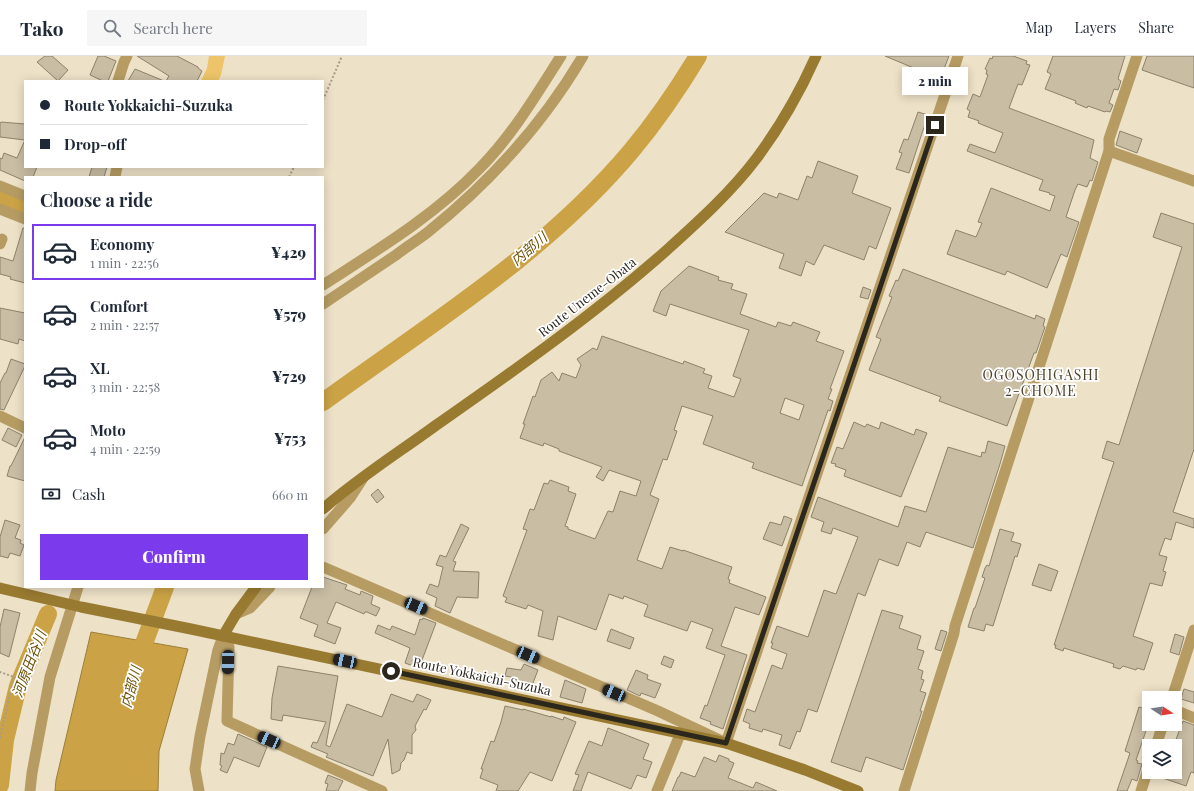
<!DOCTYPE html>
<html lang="en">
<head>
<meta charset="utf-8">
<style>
	body { margin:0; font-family:"Playfair Display","Noto Sans JP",serif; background:#f6f6f7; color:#1f2937; height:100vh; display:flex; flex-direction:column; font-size:15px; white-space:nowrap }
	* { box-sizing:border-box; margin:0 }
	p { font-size:13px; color:#747a83 }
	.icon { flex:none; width:22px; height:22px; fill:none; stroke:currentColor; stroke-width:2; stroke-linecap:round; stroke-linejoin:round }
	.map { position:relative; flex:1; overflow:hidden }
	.sheet { position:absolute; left:24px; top:120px; width:300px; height:412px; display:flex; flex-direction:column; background:#fff; border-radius:0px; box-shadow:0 2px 10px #0003 }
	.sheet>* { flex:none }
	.guide { position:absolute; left:24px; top:24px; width:300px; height:88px; border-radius:0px; box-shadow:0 2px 10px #0003; display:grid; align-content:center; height:88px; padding:0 16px; background:#fff }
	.needle { width:26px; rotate:102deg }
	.buttons { position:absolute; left:1142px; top:635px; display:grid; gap:8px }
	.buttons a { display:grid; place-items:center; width:40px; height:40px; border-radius:0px; background:#fff; box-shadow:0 2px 10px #0003; font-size:20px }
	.end { position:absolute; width:18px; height:18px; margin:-9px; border:5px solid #2b271d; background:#fff; box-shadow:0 0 0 2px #fff }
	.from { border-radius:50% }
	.bubble { position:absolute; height:28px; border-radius:0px; background:#fff; box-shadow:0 2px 10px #0003; font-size:13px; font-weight:800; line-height:28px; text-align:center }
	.car { position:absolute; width:12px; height:24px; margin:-12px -6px; border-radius:5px; box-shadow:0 0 3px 1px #0007; background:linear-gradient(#222 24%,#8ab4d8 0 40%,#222 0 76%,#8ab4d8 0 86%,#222 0) }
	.guide b { display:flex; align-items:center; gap:14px; height:38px; font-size:15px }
	.guide b+b { border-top:1px solid #e0e1e3 }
	.guide i { width:10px; height:10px; background:#1f2937 }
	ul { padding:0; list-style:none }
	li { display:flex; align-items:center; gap:12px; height:56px; margin:0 8px 6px; padding:0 8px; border:2px solid transparent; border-radius:0px }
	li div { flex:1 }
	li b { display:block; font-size:15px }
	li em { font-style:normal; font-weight:800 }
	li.active { border-color:#7c3aed }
	li>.icon { width:36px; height:36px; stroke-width:1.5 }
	h2 { padding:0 16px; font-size:18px; line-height:48px }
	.pay { display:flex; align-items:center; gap:10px; height:44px; padding:0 16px; font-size:15px }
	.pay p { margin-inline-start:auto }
	.cta { display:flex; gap:8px; margin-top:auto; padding:8px 16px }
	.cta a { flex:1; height:46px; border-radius:0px; background:#7c3aed; color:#fff; font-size:16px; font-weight:800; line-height:46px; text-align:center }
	header { display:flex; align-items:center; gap:24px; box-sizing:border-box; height:56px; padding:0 20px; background:#fff; border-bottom:1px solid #e0e1e3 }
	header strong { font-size:19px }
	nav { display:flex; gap:22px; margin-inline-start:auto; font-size:14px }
	.search { width:280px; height:36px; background:#f6f6f7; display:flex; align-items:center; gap:10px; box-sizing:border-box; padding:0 14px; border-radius:0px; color:#747a83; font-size:15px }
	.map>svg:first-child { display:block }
	.green { fill:#edc469 }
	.water { fill:#cba346; stroke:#9b7e3a }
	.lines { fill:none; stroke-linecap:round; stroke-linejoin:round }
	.river { stroke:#cba346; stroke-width:18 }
	.building { fill:#c9bda4; stroke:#8d826a; fill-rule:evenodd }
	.path { stroke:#a69d89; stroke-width:2; stroke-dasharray:2 2; stroke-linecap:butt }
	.minor { stroke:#b69c63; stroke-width:11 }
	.secondary { stroke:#997a31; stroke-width:11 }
	.route { stroke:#2b271d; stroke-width:5 }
	.labels { text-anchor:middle; stroke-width:3.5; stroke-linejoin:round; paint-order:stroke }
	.street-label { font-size:13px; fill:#2b271d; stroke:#fff }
	.water-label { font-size:14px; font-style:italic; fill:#6c5105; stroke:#fff }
	.neighbourhood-label { font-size:14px; letter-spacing:1px; fill:#4d432d; stroke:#fff }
</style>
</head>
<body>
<header>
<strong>Tako</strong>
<div class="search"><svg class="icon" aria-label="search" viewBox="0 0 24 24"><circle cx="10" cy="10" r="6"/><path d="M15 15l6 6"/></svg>Search here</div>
<nav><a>Map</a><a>Layers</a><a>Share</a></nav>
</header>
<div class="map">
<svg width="1194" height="735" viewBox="0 0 1194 735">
	<rect width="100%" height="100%" fill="#ede1c7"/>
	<!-- green -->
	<polygon class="green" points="209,0 225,0 221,19 218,25 201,25 207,12"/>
	<!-- water -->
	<polygon class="water" points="91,576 188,593 159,695 158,735 55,735 56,724"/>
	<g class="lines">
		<!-- river -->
		<g class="river">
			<polyline points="0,144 25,153"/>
			<path d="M323,346C430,268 546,197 632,94C657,64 678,33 698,0"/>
			<polyline points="136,609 165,531"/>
			<polyline points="0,729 5,684 18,630 48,558"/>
		</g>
	</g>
	<!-- building -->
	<g class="building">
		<polygon points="45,0 52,0 68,14 58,25 37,6"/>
		<polygon points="98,0 104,0 116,5 108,25 103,25 90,19"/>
		<polygon points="137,0 177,0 198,11 198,12 202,15 197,25 166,25 169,20"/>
		<polygon points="885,0 949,0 940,23"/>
		<polygon points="993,0 1013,0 1027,5 1026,8 1030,9 1022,29 1018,28 1009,52 1094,84 1090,102 1098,106 1092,125 1090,124 1087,131 1078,128 1075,134 1066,161 1079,166 1067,201 1061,198 1047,232 1007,215 1005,219 947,198 956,174 976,181 982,167 978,166 991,132 1050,155 1055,140 1049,138 1050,137 1039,134 1043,124 967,95 970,88 995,97 1003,77 978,67 979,65 968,61 970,55 967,53 973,38 980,41 988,19 986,18 987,14 985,13 990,2 992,3"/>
		<polygon points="1053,0 1125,0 1118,23 1121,25 1118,34 1114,33 1109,47 1113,49 1110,56 1106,55 1105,56 1088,50 1087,52 1075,47 1076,45 1045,33 1051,18 1047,16"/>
		<polygon points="1147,0 1194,0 1194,32 1142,14"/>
		<polygon points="135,13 164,25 128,25"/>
		<polygon points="918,56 928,59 909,117 896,113 902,97 899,96 904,83 908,84"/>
		<polygon points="1,66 25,68 25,84 0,81 0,67"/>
		<polygon points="1120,75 1142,83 1137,97 1116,89"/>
		<polygon points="25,84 25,111 37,111 33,121 25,121 25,125 0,114 0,102 2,103 4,97 17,102"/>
		<polygon points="818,105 858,120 852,137 891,152 876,193 869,190 864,204 824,189 814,209 806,205 801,220 779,212 784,198 725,176 764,137 777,142 779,137 798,144 807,120 812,122"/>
		<polygon points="92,111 107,111 104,121 89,121"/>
		<polygon points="1161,157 1194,168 1194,393 1173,456 1194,463 1194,472 1176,466 1171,484 1165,482 1159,499 1167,501 1163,515 1166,516 1162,530 1150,527 1133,580 1153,587 1144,614 1137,612 1136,614 1123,610 1120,613 1113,611 1114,608 1064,592 1063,595 1055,592 1056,589 1054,589 1114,406 1102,402 1107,385 1119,389 1182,191 1153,181"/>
		<polygon points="23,172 25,172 25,227 10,223 11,221 0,218 0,201 13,205"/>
		<path d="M689,210L719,221L718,224L733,228L731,233L747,238L740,258L776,271L778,266L791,270L793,266L820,276L816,285L844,295L830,333H832L828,343L833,345L830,355L828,354L802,430L752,412L754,407L703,388L713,360L682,350L674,374L677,375L667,404L663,403L650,439L659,443L637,504L662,513L670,491L683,495V494L732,511L728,523L730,524L729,527L766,541L759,559L735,551L721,590L747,599L723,673L710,668L711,666L700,662L705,649L707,650L725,599L706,592L713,573L691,565L687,575L644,560L648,549L624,540L623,543L609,538L596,574L558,560L553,584L538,580L543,555L528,549L526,553L505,546L507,542L503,540L527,474L523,473L530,453L534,454L544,427L548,428L550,424L569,431L568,435L576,438L565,470L568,471V473L595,483L608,455L613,456L620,435L636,440L641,425L609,414L603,425L596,421L602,411L559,395V393L544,387L543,390L520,382L525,368H523L533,340L535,341L541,324L552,316L559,325L562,317L576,322L581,309L577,303L593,292L597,294L602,280L683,308L684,305L705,313L703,317L712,320L708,332L734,341L741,323L733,320L749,274L670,248L666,260L653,255L661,235ZM785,342L804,349L799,364L780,357Z"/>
		<polygon points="903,213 1035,263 1036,259 1045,263 1043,270 1045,271 1036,297 1034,297 1007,370 939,345 941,341 869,314 881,283 876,281 892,241 889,240 896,224 898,225"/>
		<polygon points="863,231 871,234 868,243 860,241"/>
		<polygon points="0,252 25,257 25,285 19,283 18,288 0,283"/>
		<polygon points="11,303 25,308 25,310 4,354 0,353 0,327 5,317 6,317"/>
		<polygon points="854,366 865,371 867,368 879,373 881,366 914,379 916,373 927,377 901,441 844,420 846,414 835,410 836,408 831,407 837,391 843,393"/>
		<polygon points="8,372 22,379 16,391 2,384"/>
		<polygon points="25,381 25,425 7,420 10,410 11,410"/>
		<polygon points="988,385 1005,390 1000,408 973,492 926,476 920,491 907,486 898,510 879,503 865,540 858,537 817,656 808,653 800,676 797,675 790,693 779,689 782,679 763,673 762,676 749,672 750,668 743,665 747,653 755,656 772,609 782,613 787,598 771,592 773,587 771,587 777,570 808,581 824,534 836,538 858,481 833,472 831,478 821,475 824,466 811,461 818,441 898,471 905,450 926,456 948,391 981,401 982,396 985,397"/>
		<polygon points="378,433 384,441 377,447 371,439"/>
		<polygon points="784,460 792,463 782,490 763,483 770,466 781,469"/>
		<polygon points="5,464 20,469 15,482 21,484 20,487 24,489 20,500 10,497 8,502 0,500 0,481"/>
		<polygon points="461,468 469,472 453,505 456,506 453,515 479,516 478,542 457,541 450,557 435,550 437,542 426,537 430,528 438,531 439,528 443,511 436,509 440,499 446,501"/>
		<polygon points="1000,473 1014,477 1011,485 1021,488 1017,501 1015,500 993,570 986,568 984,575 968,571 974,552 975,552 985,522 982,521 985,512 987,509 989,510"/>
		<polygon points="1039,508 1058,515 1051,535 1032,529"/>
		<polygon points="323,521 347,529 345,533 360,539 361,535 373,540 371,548 380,552 376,560 367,556 365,556 364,558 336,546 327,567 341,572 335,588 314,580 318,569 300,562 312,531 323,531"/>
		<polygon points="4,553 20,557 9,601 0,597 0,571"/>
		<polygon points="882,554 903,560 899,572 921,580 917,593 924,595 918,613 923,615 921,623 924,624 920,635 926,637 920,655 922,655 903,714 866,701 861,716 831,706"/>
		<polygon points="423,562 436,567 419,612 405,607 410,592 375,577 378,569 390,574 392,570 415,579 420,563 422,564"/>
		<polygon points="611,573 634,582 630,593 607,585"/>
		<polygon points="941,574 947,576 941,595 935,593"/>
		<polygon points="1175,578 1184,581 1179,599 1170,596"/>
		<polygon points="664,600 674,604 671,612 661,608"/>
		<polygon points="524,608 538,614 531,632 525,629 525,631 514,627 516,622 505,620 507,612 521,614"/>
		<polygon points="278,610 338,620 326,689 330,691 347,648 382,661 391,638 413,646 417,638 431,644 426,654 424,653 415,670 416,674 412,679 412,698 407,696 404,704 401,707 400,714 392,718 388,683 373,720 326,701 328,698 311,691 313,686 317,687 326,666 283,659 282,665 271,663 272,642"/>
		<polygon points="636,614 648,619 647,623 661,628 655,642 641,637 640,640 627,634"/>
		<polygon points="565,624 586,633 582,647 560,641"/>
		<polygon points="1184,633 1194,636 1194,647 1181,643"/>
		<polygon points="505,650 523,654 523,653 551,661 551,660 563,664 564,661 576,666 552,725 530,716 518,735 496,735 498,729 480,722 483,713 481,713 491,685 494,686 501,666"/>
		<polygon points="1139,651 1149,654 1149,666 1136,704 1138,705 1137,707 1142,708 1137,725 1132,723 1127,735 1117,735 1130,697 1125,695"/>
		<polygon points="1183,665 1194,669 1194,717 1191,716 1186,730 1154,719 1154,716 1175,716 1175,686"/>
		<polygon points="608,672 649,688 643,703 652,706 646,722 637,719 631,733 588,716 581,735 573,735 579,719 575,718 589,685 602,690"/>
		<polygon points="238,678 267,691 259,711 234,701 227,717 220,714 222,710 220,709 221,697 224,698 228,687 234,689"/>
		<polygon points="719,699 729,703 729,705 734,707 728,722 753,732 756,726 777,735 672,735 678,721 679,721 681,716 695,721 704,701 716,706"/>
		<polygon points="328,719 343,725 338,735 326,735 328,728 325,727"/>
	</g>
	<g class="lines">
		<!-- path -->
		<g class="path">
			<polyline points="323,44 342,0"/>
			<polyline points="289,121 294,111"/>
			<polyline points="0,682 14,621 0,616"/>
		</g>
		<!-- minor -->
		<g class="minor">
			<polyline points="118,25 124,6 127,0"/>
			<polyline points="1109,95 1194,125"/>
			<polyline points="115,121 117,111"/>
			<polyline points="0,130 25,140"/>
			<polyline points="0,153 25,163"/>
			<polyline points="0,188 2,183"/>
			<path d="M323,229C377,194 434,160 479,113C512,80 536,39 561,0"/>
			<path d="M323,248C347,232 372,215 396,199C406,191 418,184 428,176C489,127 543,68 583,0"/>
			<polyline points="0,360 25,372"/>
			<polyline points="323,473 350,442 363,422"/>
			<polyline points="323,511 658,655 726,687 958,0"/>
			<polyline points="236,558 250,552 270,531"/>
			<polyline points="223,580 229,591 227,665 382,735"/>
			<polyline points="1172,642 1194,574"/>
			<polyline points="1175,654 1194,662"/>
			<polyline points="1156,690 1163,668"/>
			<polyline points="30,735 32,717 50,621 78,531"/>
			<polyline points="199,735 195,713 200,680 218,594 223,580"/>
			<polyline points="657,735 681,676"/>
			<polyline points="904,735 954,577 955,570 1109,95 1109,83 1137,0"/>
			<polyline points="1141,735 1149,710"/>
		</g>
		<!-- secondary -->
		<g class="secondary">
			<path d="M323,453C357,423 398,397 435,370C515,314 595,258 668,193C699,165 731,136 756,103C780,71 800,36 816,0"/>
			<polyline points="0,532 81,551 191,573 726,687 805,714 858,735"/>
			<polyline points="223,580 236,558 256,531"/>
		</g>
	</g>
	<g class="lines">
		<!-- route -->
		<polyline class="route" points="391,615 726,687 935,69"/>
	</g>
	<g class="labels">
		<!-- street labels -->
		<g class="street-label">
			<text transform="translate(587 241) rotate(-38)" y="5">Route Uneme-Obata</text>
			<text transform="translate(482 620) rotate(12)" y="5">Route Yokkaichi-Suzuka</text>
		</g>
		<!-- water labels -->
		<g class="water-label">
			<text transform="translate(529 193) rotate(-40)" y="5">内部川</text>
			<text transform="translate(29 608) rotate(-69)" y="5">河原田谷川</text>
			<text transform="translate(131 631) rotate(-75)" y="5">内部川</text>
		</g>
		<!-- neighbourhood labels -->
		<g class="neighbourhood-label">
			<text x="1041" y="324">OGOSOHIGASHI<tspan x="1041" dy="16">2-CHOME</tspan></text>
		</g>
	</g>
</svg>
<div class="buttons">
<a><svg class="needle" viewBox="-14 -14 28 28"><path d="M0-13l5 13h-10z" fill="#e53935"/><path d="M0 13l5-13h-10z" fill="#747a83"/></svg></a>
<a><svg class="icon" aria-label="layers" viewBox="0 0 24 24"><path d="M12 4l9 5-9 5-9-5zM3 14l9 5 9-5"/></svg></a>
</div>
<i class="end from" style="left:391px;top:615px"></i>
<i class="end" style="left:935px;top:69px"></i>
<div class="bubble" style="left:902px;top:11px;width:66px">2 min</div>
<i class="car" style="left:416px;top:550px;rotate:113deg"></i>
<i class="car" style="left:528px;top:599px;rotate:113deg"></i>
<i class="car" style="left:345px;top:605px;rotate:282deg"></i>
<i class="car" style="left:228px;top:606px;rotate:181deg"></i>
<i class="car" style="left:614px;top:637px;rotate:293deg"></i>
<i class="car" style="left:269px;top:684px;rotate:294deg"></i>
<div class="guide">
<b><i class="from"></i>Route Yokkaichi-Suzuka</b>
<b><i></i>Drop-off</b>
</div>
<section class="sheet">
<h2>Choose a ride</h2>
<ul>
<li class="active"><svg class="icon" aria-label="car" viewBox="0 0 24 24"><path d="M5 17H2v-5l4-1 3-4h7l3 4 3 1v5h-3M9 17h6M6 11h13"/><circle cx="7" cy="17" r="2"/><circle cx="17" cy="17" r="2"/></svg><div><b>Economy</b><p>1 min · 22:56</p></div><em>¥429</em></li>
<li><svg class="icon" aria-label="car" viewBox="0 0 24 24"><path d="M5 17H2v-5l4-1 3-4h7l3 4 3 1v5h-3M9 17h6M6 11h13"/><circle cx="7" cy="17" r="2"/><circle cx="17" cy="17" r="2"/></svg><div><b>Comfort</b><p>2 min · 22:57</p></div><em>¥579</em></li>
<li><svg class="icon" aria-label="car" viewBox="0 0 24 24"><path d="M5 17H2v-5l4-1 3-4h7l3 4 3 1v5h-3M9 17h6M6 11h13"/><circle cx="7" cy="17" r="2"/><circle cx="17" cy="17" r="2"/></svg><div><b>XL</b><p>3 min · 22:58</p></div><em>¥729</em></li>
<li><svg class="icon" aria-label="car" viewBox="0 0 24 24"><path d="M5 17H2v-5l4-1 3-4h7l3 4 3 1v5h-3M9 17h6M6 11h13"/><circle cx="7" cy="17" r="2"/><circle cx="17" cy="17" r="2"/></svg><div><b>Moto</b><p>4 min · 22:59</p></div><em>¥753</em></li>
</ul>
<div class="pay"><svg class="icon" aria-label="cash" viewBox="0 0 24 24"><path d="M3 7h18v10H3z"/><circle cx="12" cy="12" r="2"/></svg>Cash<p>660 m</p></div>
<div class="cta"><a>Confirm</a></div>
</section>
</div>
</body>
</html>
